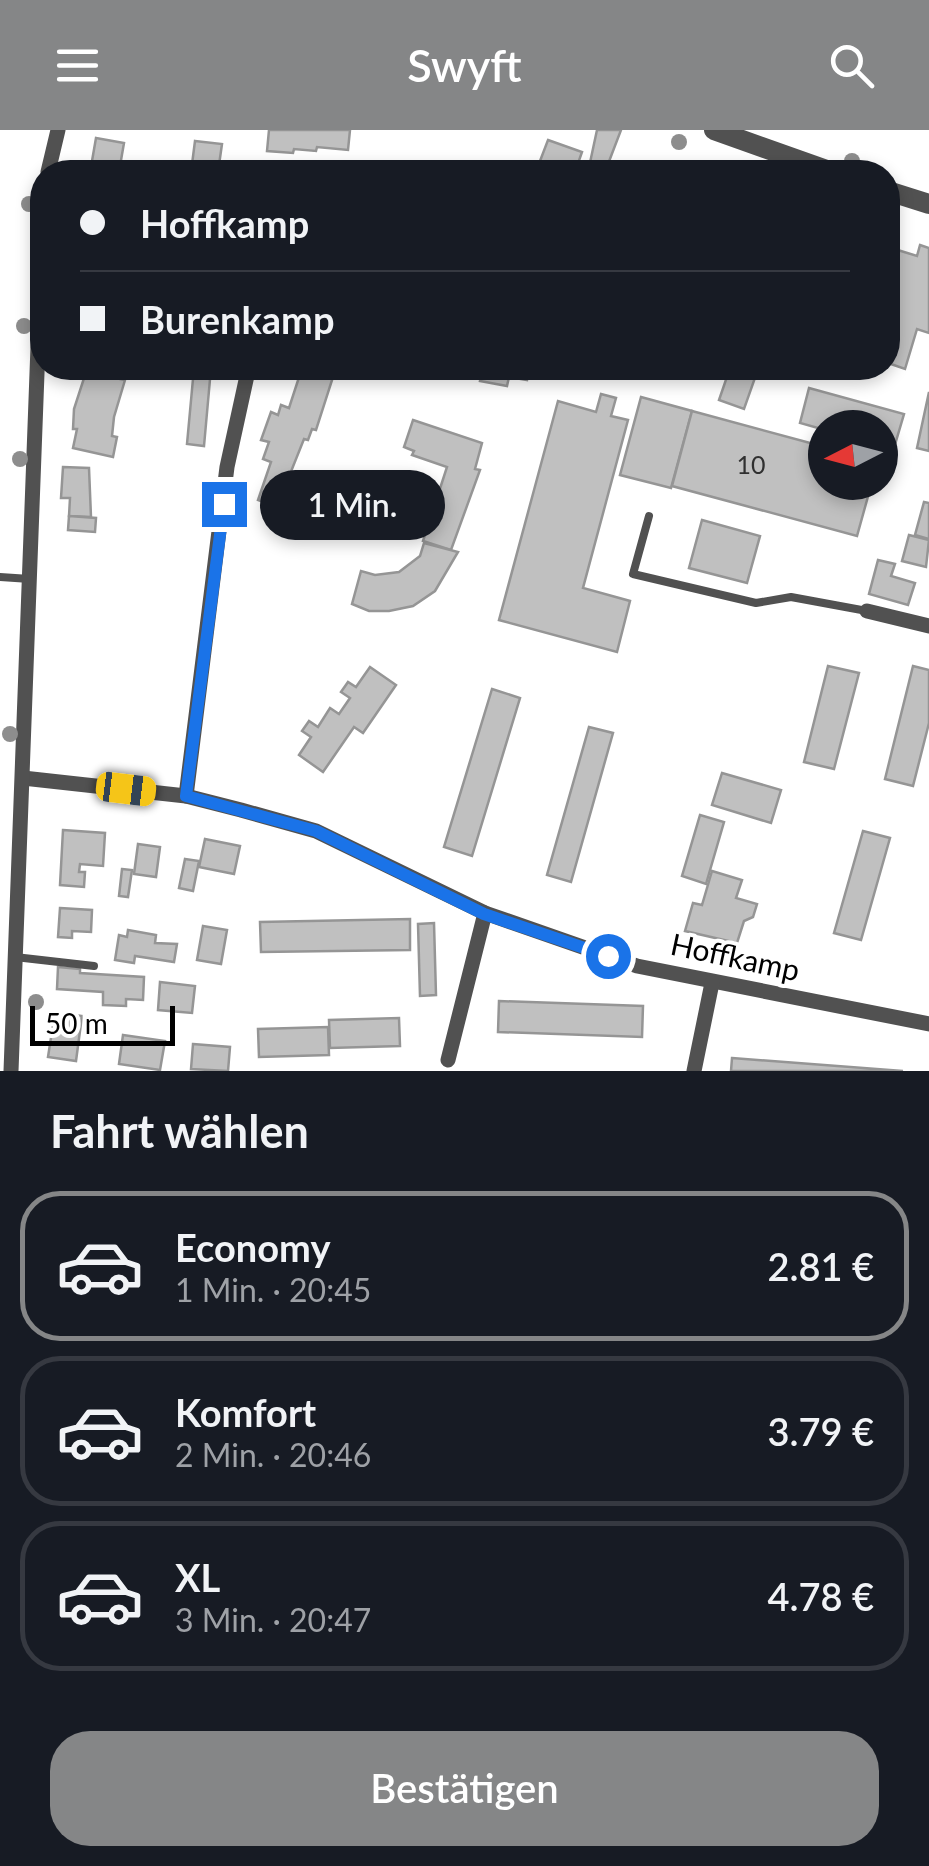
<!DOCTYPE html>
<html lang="de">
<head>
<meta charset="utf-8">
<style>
	body { margin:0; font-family:Lato,sans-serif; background:#242831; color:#f1f3f6; height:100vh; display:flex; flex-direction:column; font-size:38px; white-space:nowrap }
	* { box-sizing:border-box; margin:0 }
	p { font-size:32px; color:#9ea1a6 }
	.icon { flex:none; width:55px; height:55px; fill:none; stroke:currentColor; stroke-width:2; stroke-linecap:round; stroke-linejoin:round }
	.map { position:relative; height:941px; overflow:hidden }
	.panel { display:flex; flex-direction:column; background:#171b24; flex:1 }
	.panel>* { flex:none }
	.hud { position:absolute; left:30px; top:30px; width:870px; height:220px; border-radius:40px; box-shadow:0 5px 15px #0003; display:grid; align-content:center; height:220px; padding:0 50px; background:#171b24 }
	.needle { width:65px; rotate:264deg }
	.fabs { position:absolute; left:808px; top:280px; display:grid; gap:20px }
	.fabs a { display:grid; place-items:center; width:90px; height:90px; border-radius:50%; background:#171b24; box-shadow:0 5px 15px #0003; font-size:50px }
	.scale { position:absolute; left:30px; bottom:25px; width:145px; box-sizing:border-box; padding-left:10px; border:5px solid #000; border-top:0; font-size:28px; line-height:35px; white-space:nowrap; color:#000; -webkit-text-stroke:8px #fff; paint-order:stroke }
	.end { position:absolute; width:45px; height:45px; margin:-22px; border:12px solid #1a73e8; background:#fff; box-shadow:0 0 0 5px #fff }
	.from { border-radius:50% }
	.bubble { position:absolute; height:70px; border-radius:35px; background:#171b24; box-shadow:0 5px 15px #0003; font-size:32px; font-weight:600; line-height:70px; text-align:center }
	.car { position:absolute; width:30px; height:60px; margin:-30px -15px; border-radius:12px; box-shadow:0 0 8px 2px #0007; background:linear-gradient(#f5c518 24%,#345 0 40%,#f5c518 0 76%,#345 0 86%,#f5c518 0) }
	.hud b { display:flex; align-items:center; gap:35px; height:95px; font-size:38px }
	.hud b+b { border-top:2px solid #363941 }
	.hud i { width:25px; height:25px; background:#f1f3f6 }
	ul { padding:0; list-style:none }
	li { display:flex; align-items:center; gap:30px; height:150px; margin:0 20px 15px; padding:0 30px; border:5px solid #363941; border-radius:40px }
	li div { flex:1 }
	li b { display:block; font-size:38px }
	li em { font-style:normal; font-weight:600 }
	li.on { border-color:#858687 }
	li>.icon { width:90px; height:90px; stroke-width:1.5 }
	h2 { padding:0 50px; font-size:45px; line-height:120px }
	.cta { display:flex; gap:20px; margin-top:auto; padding:20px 50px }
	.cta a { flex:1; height:115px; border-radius:40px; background:#858687; color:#fff; font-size:40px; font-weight:600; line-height:115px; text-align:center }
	header { display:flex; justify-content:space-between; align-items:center; height:130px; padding:0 50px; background:#858687; color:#fff; font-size:45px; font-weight:600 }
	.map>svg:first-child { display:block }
	.building { fill:#c0c0c0; stroke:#959595; stroke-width:2.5 }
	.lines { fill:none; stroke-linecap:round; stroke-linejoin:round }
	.service { stroke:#515151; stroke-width:8 }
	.minor { stroke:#515151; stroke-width:15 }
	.tertiary { stroke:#515151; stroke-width:20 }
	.tree { fill:#8d8d8d }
	.route { stroke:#1a73e8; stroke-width:12 }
	.labels { text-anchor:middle; stroke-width:8; stroke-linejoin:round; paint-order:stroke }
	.number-label { font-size:25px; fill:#303030 }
	.street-label { font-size:30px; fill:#000; stroke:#fff }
</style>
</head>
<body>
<header><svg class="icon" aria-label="menu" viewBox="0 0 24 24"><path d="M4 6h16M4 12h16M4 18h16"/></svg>Swyft<svg class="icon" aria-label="search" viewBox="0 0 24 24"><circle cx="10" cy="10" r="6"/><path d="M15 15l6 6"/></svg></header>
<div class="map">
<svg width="929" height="941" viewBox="0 0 929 941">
	<rect width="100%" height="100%" fill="#fff"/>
	<!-- building -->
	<g class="building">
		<polygon points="269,0 350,0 348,20 317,17 316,21 294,19 293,23 267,21"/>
		<polygon points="597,0 621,0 605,42 588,42"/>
		<polygon points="96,8 124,13 120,36 92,31"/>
		<polygon points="548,10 582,22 575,42 540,31"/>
		<polygon points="195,11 222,14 218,42 191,42"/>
		<polygon points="920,115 929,118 929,203 917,199 905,239 888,233 888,117 917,126"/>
		<polygon points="194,238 211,238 204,316 187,314"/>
		<polygon points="302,238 334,238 333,247 316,300 312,299 308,310 304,309 288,349 317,361 318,357 335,360 362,369 351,401 324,392 320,404 284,392 273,388 277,377 258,370 271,332 263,329 269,312 261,310 271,282 278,285 281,275 289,278"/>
		<polygon points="483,238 529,238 527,250 509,247 507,256 480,251"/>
		<polygon points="730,238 774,238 771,247 757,242 744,279 719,270"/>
		<polygon points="86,242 125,250 114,287 112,306 117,307 113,327 73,318 77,299 73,299 74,279"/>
		<polygon points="809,258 904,284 894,318 880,314 880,298 825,300 800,293"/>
		<polygon points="929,262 929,321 917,318"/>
		<polygon points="601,264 616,268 611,286 628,290 583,458 630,471 617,522 499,490 558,271 596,282"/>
		<polygon points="641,267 692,281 671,358 620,345"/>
		<polygon points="692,281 825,317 825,352 872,352 857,406 672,356"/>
		<polygon points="413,290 482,313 475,339 480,340 451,420 423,411 447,337 412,325 414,321 404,317"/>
		<polygon points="63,337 89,338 91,387 69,386 70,368 61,368"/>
		<polygon points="924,372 929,373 929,409 915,405"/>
		<polygon points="69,386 96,388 95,402 68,400"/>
		<polygon points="702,390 760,406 747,453 689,438"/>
		<polygon points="909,405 929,410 926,437 902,431"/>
		<polygon points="424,413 458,422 435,461 413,476 389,481 369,481 352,474 361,441 375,445 399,442 420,426"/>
		<polygon points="878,430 895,434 891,446 915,453 908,475 869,464"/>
		<polygon points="828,536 859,543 834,639 804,632"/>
		<polygon points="913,536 929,540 929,593 913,656 885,649"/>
		<polygon points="370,537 396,555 363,603 354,597 323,642 299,625 311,607 302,601 309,591 318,597 330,578 339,584 350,568 341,562 348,552 356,557"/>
		<polygon points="492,559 520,568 472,726 444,717"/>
		<polygon points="589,597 613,603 571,752 547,745"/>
		<polygon points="722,643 781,660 771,693 712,675"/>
		<polygon points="700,685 724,692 706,754 682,746"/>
		<polygon points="63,700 105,703 103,736 80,734 79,742 85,742 84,757 60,755"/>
		<polygon points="863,701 890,708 861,810 834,803"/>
		<polygon points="205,709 240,716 234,744 199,737"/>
		<polygon points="138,714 160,717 156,747 134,744"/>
		<polygon points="185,729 199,731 193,761 179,758"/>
		<polygon points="122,739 132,740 128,767 119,766"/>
		<polygon points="712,741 742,750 736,768 757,774 753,787 744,791 737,813 685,801 693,773 702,775"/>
		<polygon points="60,778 92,780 91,802 72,801 72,808 58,807"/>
		<polygon points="410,789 410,820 261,822 260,792"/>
		<polygon points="434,793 436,865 420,866 418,794"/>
		<polygon points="203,796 227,800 221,834 197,830"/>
		<polygon points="128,800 156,805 155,813 177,814 174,832 135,826 134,833 115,830 119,805 127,807"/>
		<polygon points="58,837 80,839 80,843 144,847 143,870 126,869 126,876 103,875 103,862 57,859"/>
		<polygon points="160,852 195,856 192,883 158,880"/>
		<polygon points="499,871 643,876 642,907 498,902"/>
		<polygon points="55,882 82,886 76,931 48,927"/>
		<polygon points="399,888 400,916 330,918 329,890"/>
		<polygon points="328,897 329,925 259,927 258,899"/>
		<polygon points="123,905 165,911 160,940 119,934"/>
		<polygon points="193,914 230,917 228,941 191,939"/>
		<polygon points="732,928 903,941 731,941"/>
	</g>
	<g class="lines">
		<!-- service -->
		<g class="service">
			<polyline points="649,386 633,444 756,473 791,467 867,481"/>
			<polyline points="0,447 30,449"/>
			<polyline points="15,827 94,836"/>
		</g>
		<!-- minor -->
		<g class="minor">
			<polyline points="48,42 58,0"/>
			<polyline points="867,481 929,496"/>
			<polyline points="23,648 186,666 241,680 316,701 485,783 637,836 929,894"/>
			<polyline points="186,666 227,337 248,241"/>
			<polyline points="448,930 485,783"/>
			<polyline points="11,941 42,109"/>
			<polyline points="694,941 712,853"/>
		</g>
		<!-- tertiary -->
		<g class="tertiary">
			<polyline points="714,0 832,42"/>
			<polyline points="888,61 929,74"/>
		</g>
	</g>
	<!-- trees -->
	<g class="tree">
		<circle cx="679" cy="12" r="8"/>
		<circle cx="852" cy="31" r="8"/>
		<circle cx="29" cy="74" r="8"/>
		<circle cx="24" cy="196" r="8"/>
		<circle cx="20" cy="329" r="8"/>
		<circle cx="10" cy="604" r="8"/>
		<circle cx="36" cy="872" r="8"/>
	</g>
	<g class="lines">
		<!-- route -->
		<polyline class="route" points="224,374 186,666 316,701 484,784 608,826"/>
	</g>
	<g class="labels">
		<!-- number labels -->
		<g class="number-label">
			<text x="751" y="344">10</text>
		</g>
		<!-- street labels -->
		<g class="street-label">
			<text transform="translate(735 828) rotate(12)" y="10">Hoffkamp</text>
		</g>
	</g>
</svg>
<div class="fabs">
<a><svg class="needle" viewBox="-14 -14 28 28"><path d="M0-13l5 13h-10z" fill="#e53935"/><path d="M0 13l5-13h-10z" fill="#9ea1a6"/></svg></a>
</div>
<div class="scale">50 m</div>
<i class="end from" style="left:608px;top:826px"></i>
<i class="end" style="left:224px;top:374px"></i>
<div class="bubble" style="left:260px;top:340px;width:185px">1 Min.</div>
<i class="car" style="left:126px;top:659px;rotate:97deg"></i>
<div class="hud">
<b><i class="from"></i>Hoffkamp</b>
<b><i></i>Burenkamp</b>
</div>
</div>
<section class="panel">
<h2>Fahrt wählen</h2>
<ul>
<li class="on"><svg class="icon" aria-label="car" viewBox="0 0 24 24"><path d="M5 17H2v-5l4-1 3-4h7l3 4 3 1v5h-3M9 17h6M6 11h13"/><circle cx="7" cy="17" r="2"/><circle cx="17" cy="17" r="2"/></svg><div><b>Economy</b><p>1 Min. · 20:45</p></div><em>2.81 €</em></li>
<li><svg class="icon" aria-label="car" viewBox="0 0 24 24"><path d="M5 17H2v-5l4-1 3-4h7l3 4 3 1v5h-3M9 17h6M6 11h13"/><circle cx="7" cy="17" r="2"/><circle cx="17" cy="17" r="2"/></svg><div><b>Komfort</b><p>2 Min. · 20:46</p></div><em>3.79 €</em></li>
<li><svg class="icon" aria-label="car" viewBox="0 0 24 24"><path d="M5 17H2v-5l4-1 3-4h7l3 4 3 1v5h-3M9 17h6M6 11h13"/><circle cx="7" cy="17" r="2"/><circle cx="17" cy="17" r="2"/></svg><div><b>XL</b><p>3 Min. · 20:47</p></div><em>4.78 €</em></li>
</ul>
<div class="cta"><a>Bestätigen</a></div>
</section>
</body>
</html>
